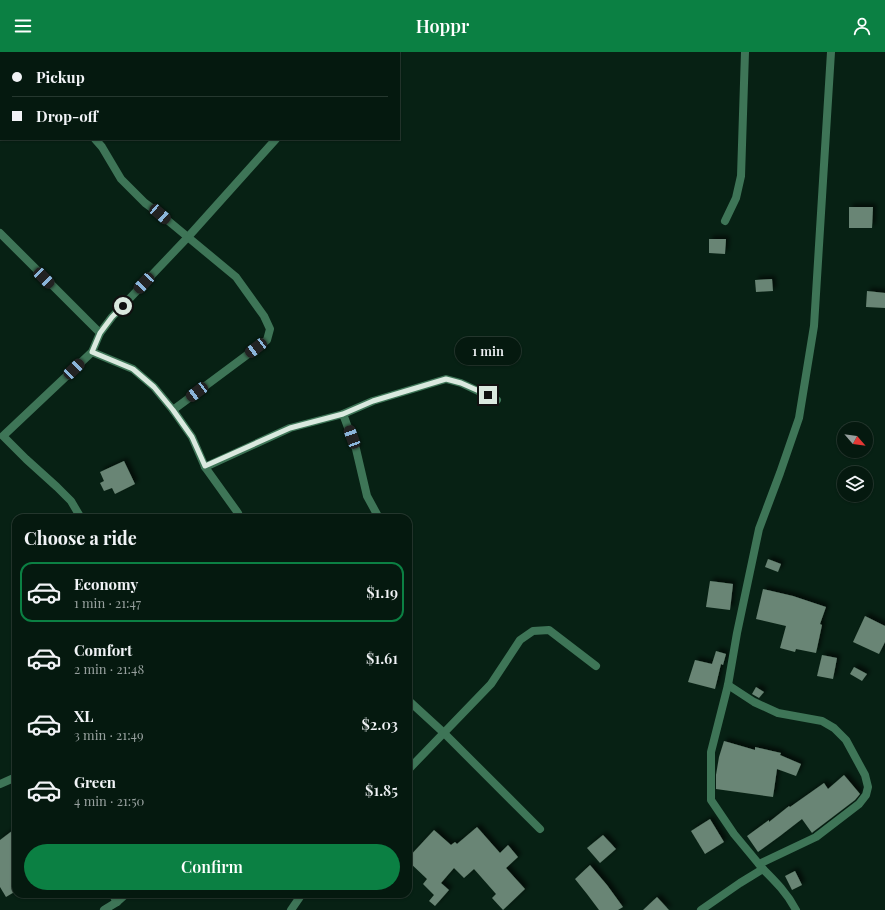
<!DOCTYPE html>
<html lang="en">
<head>
<meta charset="utf-8">
<style>
	body { margin:0; font-family:"Playfair Display",serif; background:#0e2218; color:#f1f3f6; height:100vh; display:flex; flex-direction:column; font-size:15px; white-space:nowrap }
	* { box-sizing:border-box; margin:0 }
	p { font-size:13px; color:#97a09e }
	.icon { flex:none; width:22px; height:22px; fill:none; stroke:currentColor; stroke-width:2; stroke-linecap:round; stroke-linejoin:round }
	.map { position:relative; flex:1; overflow:hidden }
	.panel { position:absolute; left:12px; top:462px; width:400px; height:384px; display:flex; flex-direction:column; background:#05190f; border-radius:12px; box-shadow:0 1px 3px #0004,0 0 0 1px #26382f }
	.panel>* { flex:none }
	.top-card { position:absolute; left:0px; top:0px; width:400px; height:88px; box-shadow:0 1px 3px #0004,0 0 0 1px #26382f; display:grid; align-content:center; height:88px; padding:0 12px; background:#05190f }
	.needle { width:26px; rotate:118deg }
	.tools { position:absolute; left:837px; top:370px; display:grid; gap:8px }
	.tools a { display:grid; place-items:center; width:36px; height:36px; border-radius:50%; background:#05190f; box-shadow:0 1px 3px #0004,0 0 0 1px #26382f; font-size:20px }
	.end { position:absolute; width:18px; height:18px; margin:-9px; border:5px solid #dae9df; background:#111; box-shadow:0 0 0 2px #111 }
	.from { border-radius:50% }
	.bubble { position:absolute; height:28px; border-radius:14px; background:#05190f; box-shadow:0 1px 3px #0004,0 0 0 1px #26382f; font-size:13px; font-weight:600; line-height:28px; text-align:center }
	.car { position:absolute; width:12px; height:24px; margin:-12px -6px; border-radius:5px; box-shadow:0 0 3px 1px #0007; background:linear-gradient(#222 24%,#8ab4d8 0 40%,#222 0 76%,#8ab4d8 0 86%,#222 0) }
	.top-card b { display:flex; align-items:center; gap:14px; height:38px; font-size:15px }
	.top-card b+b { border-top:1px solid #26382f }
	.top-card i { width:10px; height:10px; background:#f1f3f6 }
	ul { padding:0; list-style:none }
	li { display:flex; align-items:center; gap:12px; height:60px; margin:0 8px 6px; padding:0 4px; border:2px solid transparent; border-radius:12px }
	li div { flex:1 }
	li b { display:block; font-size:15px }
	li em { font-style:normal; font-weight:600 }
	li.current { border-color:#0b8043 }
	li>.icon { width:36px; height:36px; stroke-width:1.5 }
	h2 { padding:0 12px; font-size:18px; line-height:48px }
	.button { display:flex; gap:8px; margin-top:auto; padding:8px 12px }
	.button a { flex:1; height:46px; border-radius:24px; background:#0b8043; color:#fff; font-size:16px; font-weight:600; line-height:46px; text-align:center }
	header { display:flex; justify-content:space-between; align-items:center; height:52px; padding:0 12px; background:#0b8043; color:#fff; font-size:18px; font-weight:600 }
	.map>svg:first-child { display:block }
	.building { fill:#698574; filter:url(#shadow) }
	.lines { fill:none; stroke-linecap:round; stroke-linejoin:round }
	.street { stroke:#3e7557; stroke-width:8 }
	.route { stroke:#dae9df; stroke-width:5 }
</style>
</head>
<body>
<header><svg class="icon" aria-label="menu" viewBox="0 0 24 24"><path d="M4 6h16M4 12h16M4 18h16"/></svg>Hoppr<svg class="icon" aria-label="person" viewBox="0 0 24 24"><circle cx="12" cy="8" r="4"/><path d="M4 21q1-7 8-7t8 7"/></svg></header>
<div class="map">
<svg width="885" height="858" viewBox="0 0 885 858">
	<defs>
		<filter id="shadow"><feDropShadow dx="3.5" dy="-3.5" stdDeviation="2" flood-color="#0009"/></filter>
	</defs>
	<rect width="100%" height="100%" fill="#072114"/>
	<!-- building -->
	<g class="building">
		<polygon points="849,155 873,155 872,176 849,176"/>
		<polygon points="709,187 726,187 725,202 709,201"/>
		<polygon points="772,227 773,239 756,240 755,228"/>
		<polygon points="867,239 885,241 885,256 866,255"/>
		<polygon points="124,409 135,432 115,442 112,436 104,439 100,431 104,429 100,420"/>
		<polygon points="768,507 781,512 778,520 765,515"/>
		<polygon points="710,529 733,532 730,558 706,555"/>
		<polygon points="763,537 793,544 826,555 820,572 822,573 816,601 796,597 795,600 780,596 786,574 756,567"/>
		<polygon points="865,564 885,574 885,590 879,602 853,590"/>
		<polygon points="716,599 726,602 723,613 721,612 715,637 688,630 695,608 712,612"/>
		<polygon points="822,603 837,606 833,627 817,624"/>
		<polygon points="854,615 867,622 862,629 850,622"/>
		<polygon points="756,635 764,640 759,646 752,642"/>
		<polygon points="724,689 755,698 755,695 781,701 780,703 801,712 796,724 777,717 773,745 716,737 716,723 719,705"/>
		<polygon points="844,723 860,742 855,748 813,780 812,781 802,767 780,784 758,800 747,784 769,768 769,770 789,754 790,755 824,731 828,737"/>
		<polygon points="710,767 724,790 705,802 691,779"/>
		<polygon points="477,775 500,801 508,793 518,805 506,816 525,837 503,858 492,846 496,842 474,817 464,826 454,816 441,831 449,838 435,854 429,849 434,843 423,832 427,827 408,809 408,806 434,778 451,793 455,790 457,792"/>
		<polygon points="16,776 16,839 6,845 0,835 0,788"/>
		<polygon points="603,783 616,797 600,811 587,796"/>
		<polygon points="590,813 607,833 623,855 618,858 599,858 587,842 575,827"/>
		<polygon points="795,819 802,833 792,838 785,824"/>
		<polygon points="657,845 669,858 643,858"/>
	</g>
	<g class="lines">
		<!-- street -->
		<g class="street">
			<polyline points="38,1 39,0"/>
			<polyline points="0,38 1,37"/>
			<polyline points="95,87 102,95 121,127 145,151 160,162 236,225 264,264 270,277 267,288 173,358"/>
			<polyline points="725,169 736,146 741,124 745,0"/>
			<polyline points="0,181 100,281 92,300 3,384 26,407 57,435 71,449 81,466"/>
			<polyline points="100,281 112,265 188,185 276,87"/>
			<polyline points="92,300 133,317 154,335 173,358 192,385 205,415 238,461 240,466"/>
			<polyline points="343,362 356,397 367,444 379,466"/>
			<polyline points="205,415 290,376 343,362 373,349 446,327 461,331 497,348"/>
			<polyline points="728,633 754,650 778,661 822,669 834,676 846,688 865,723 868,735 866,743 859,752 816,785 759,812"/>
			<polyline points="408,648 444,681 540,777"/>
			<polyline points="408,718 491,632 520,588 533,579 549,578 596,614"/>
			<polyline points="0,732 16,725"/>
			<polyline points="763,817 734,782 711,748 711,700 728,633 737,581 759,477 780,421 799,366 814,274 831,0"/>
			<polyline points="112,842 117,850"/>
			<polyline points="104,858 117,850 126,842"/>
			<polyline points="291,858 302,842"/>
			<path d="M701,858L740,831L763,817C776,830 787,841 796,858"/>
		</g>
	</g>
	<g class="lines">
		<!-- route -->
		<polyline class="route" points="123,254 112,265 100,281 92,300 133,317 154,335 173,358 192,385 205,414 290,376 343,362 373,349 446,327 461,331 488,343"/>
	</g>
</svg>
<div class="tools">
<a><svg class="needle" viewBox="-14 -14 28 28"><path d="M0-13l5 13h-10z" fill="#e53935"/><path d="M0 13l5-13h-10z" fill="#97a09e"/></svg></a>
<a><svg class="icon" aria-label="layers" viewBox="0 0 24 24"><path d="M12 4l9 5-9 5-9-5zM3 14l9 5 9-5"/></svg></a>
</div>
<i class="end from" style="left:123px;top:254px"></i>
<i class="end" style="left:488px;top:343px"></i>
<div class="bubble" style="left:455px;top:285px;width:66px">1 min</div>
<i class="car" style="left:160px;top:162px;rotate:131deg"></i>
<i class="car" style="left:44px;top:226px;rotate:135deg"></i>
<i class="car" style="left:144px;top:231px;rotate:223deg"></i>
<i class="car" style="left:256px;top:296px;rotate:233deg"></i>
<i class="car" style="left:74px;top:317px;rotate:46deg"></i>
<i class="car" style="left:197px;top:340px;rotate:233deg"></i>
<i class="car" style="left:352px;top:385px;rotate:340deg"></i>
<div class="top-card">
<b><i class="from"></i>Pickup</b>
<b><i></i>Drop-off</b>
</div>
<section class="panel">
<h2>Choose a ride</h2>
<ul>
<li class="current"><svg class="icon" aria-label="car" viewBox="0 0 24 24"><path d="M5 17H2v-5l4-1 3-4h7l3 4 3 1v5h-3M9 17h6M6 11h13"/><circle cx="7" cy="17" r="2"/><circle cx="17" cy="17" r="2"/></svg><div><b>Economy</b><p>1 min · 21:47</p></div><em>$1.19</em></li>
<li><svg class="icon" aria-label="car" viewBox="0 0 24 24"><path d="M5 17H2v-5l4-1 3-4h7l3 4 3 1v5h-3M9 17h6M6 11h13"/><circle cx="7" cy="17" r="2"/><circle cx="17" cy="17" r="2"/></svg><div><b>Comfort</b><p>2 min · 21:48</p></div><em>$1.61</em></li>
<li><svg class="icon" aria-label="car" viewBox="0 0 24 24"><path d="M5 17H2v-5l4-1 3-4h7l3 4 3 1v5h-3M9 17h6M6 11h13"/><circle cx="7" cy="17" r="2"/><circle cx="17" cy="17" r="2"/></svg><div><b>XL</b><p>3 min · 21:49</p></div><em>$2.03</em></li>
<li><svg class="icon" aria-label="car" viewBox="0 0 24 24"><path d="M5 17H2v-5l4-1 3-4h7l3 4 3 1v5h-3M9 17h6M6 11h13"/><circle cx="7" cy="17" r="2"/><circle cx="17" cy="17" r="2"/></svg><div><b>Green</b><p>4 min · 21:50</p></div><em>$1.85</em></li>
</ul>
<div class="button"><a>Confirm</a></div>
</section>
</div>
</body>
</html>
